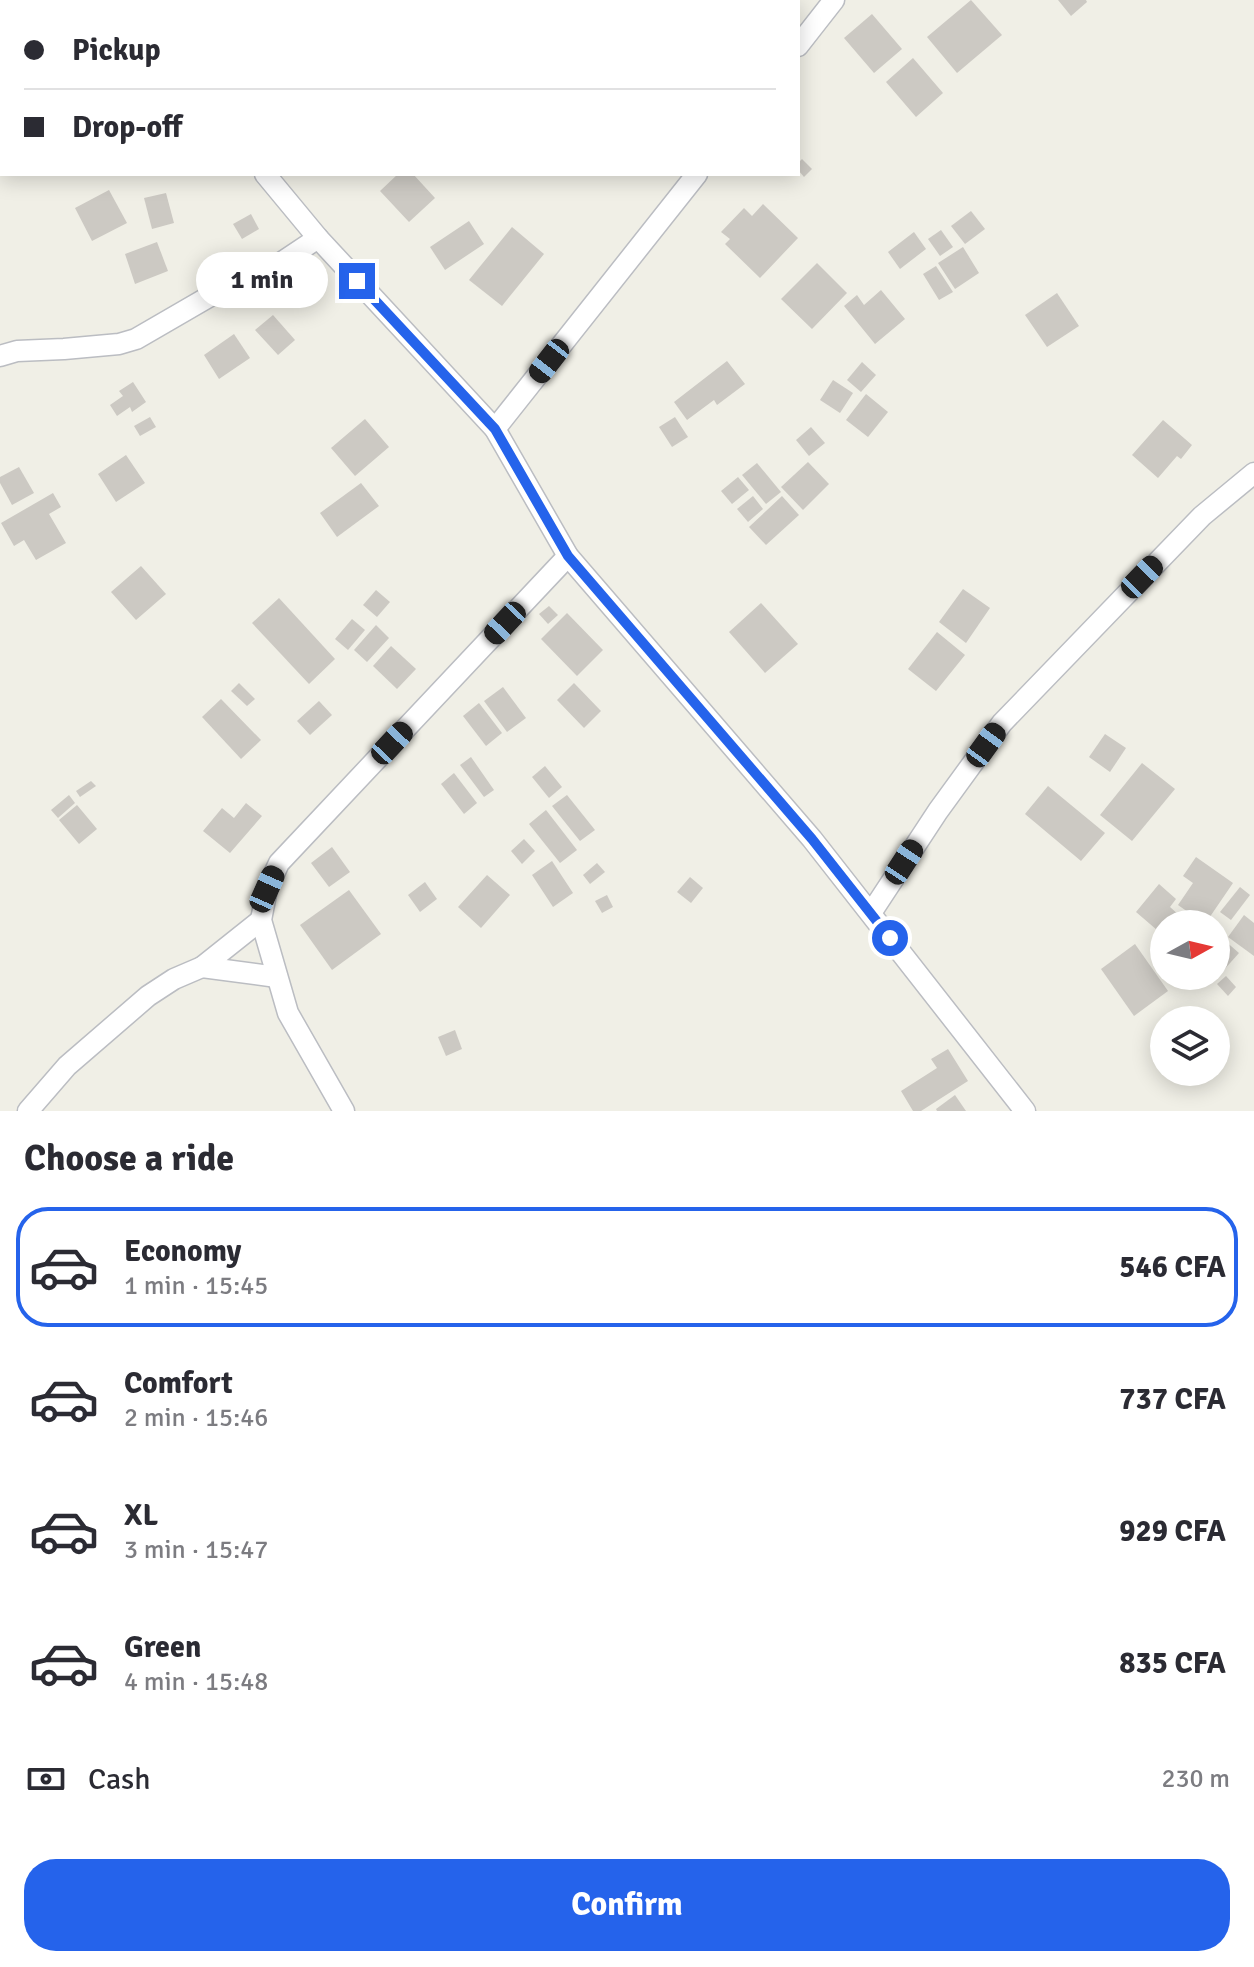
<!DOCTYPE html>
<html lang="en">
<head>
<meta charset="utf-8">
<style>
	body { margin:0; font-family:Signika,sans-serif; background:#f7f7f7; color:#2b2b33; height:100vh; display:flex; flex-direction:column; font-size:30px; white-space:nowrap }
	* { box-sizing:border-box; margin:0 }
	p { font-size:26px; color:#7c7c81 }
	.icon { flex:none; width:44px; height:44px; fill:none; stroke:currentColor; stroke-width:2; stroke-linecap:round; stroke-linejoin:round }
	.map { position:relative; height:1111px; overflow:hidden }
	.panel { display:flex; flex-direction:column; background:#fff; flex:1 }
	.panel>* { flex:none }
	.guide { position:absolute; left:0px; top:0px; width:800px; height:176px; box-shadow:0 4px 20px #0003; display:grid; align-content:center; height:176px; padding:0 24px; background:#fff }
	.needle { width:52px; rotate:82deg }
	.controls { position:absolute; left:1150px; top:910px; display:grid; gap:16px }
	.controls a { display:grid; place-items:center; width:80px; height:80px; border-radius:50%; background:#fff; box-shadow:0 4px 20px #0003; font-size:40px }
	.end { position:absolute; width:36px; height:36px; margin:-18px; border:10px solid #2563eb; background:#fff; box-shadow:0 0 0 4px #fff }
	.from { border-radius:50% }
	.bubble { position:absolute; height:56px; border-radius:28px; background:#fff; box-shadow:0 4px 20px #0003; font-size:26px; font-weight:700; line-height:56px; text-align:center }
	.car { position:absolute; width:24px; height:48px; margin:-24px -12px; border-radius:10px; box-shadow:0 0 6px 2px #0007; background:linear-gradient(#222 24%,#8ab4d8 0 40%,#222 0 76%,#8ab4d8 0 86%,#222 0) }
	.guide b { display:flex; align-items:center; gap:28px; height:76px; font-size:30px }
	.guide b+b { border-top:2px solid #e1e1e2 }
	.guide i { width:20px; height:20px; background:#2b2b33 }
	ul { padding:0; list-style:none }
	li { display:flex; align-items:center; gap:24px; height:120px; margin:0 16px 12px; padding:0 8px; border:4px solid transparent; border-radius:32px }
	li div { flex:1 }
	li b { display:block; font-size:30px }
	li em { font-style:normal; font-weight:700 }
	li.on { border-color:#2563eb }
	li>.icon { width:72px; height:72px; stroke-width:1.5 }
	h2 { padding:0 24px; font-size:36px; line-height:96px }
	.pay { display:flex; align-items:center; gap:20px; height:88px; padding:0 24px; font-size:30px }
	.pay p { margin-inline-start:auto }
	.cta { display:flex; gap:16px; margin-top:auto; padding:16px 24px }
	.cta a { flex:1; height:92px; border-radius:32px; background:#2563eb; color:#fff; font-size:32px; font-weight:700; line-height:92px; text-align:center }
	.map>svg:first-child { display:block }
	.building { fill:#ccc9c3 }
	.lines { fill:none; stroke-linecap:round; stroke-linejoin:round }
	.street-casing { stroke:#bbbdc2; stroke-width:23 }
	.street { stroke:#fff; stroke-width:20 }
	.route { stroke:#2563eb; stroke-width:10 }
</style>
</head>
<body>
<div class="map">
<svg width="1254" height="1111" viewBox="0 0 1254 1111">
	<rect width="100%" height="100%" fill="#f0efe6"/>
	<!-- building -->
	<g class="building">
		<polygon points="971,0 1002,35 957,73 927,37"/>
		<polygon points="1058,0 1086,0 1087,2 1071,16"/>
		<polygon points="872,14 902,49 874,73 844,38"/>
		<polygon points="913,58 943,93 916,117 886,82"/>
		<polygon points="802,159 812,169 804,177 798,170 798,163"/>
		<polygon points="398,174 413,174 435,198 409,222 380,191"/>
		<polygon points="109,190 127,223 92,241 75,208"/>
		<polygon points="166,193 174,223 152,229 144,198"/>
		<polygon points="763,204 798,238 760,278 725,244 730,239 721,232 744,208 752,216"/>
		<polygon points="971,211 985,229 965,244 951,226"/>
		<polygon points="251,214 259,229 242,239 233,224"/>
		<polygon points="469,221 484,244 445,270 430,247"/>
		<polygon points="512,227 544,254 502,306 469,280"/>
		<polygon points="941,230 953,247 940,256 928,239"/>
		<polygon points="914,232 926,249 900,269 888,252"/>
		<polygon points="157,242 168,271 135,284 125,254"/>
		<polygon points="963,247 979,273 955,289 938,263"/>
		<polygon points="817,263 847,293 812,329 781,299"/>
		<polygon points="936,266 953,292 939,300 923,274"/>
		<polygon points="881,290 905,319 875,344 844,306 857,295 864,305"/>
		<polygon points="1057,293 1079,326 1047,347 1025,315"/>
		<polygon points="273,315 295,340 278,355 255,330"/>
		<polygon points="234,334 250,358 219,379 204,355"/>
		<polygon points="727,361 745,384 717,405 714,400 687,420 674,402"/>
		<polygon points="862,362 876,375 861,392 847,380"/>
		<polygon points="833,380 853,393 840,413 820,400"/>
		<polygon points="133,382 146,402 132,412 130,407 117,416 110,405 123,396 119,391"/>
		<polygon points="866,394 888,412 868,437 846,420"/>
		<polygon points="150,417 156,427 140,436 134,426"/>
		<polygon points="675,417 688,437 672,447 659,427"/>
		<polygon points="365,419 389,447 355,476 331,448"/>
		<polygon points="1163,420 1192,445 1181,459 1177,456 1158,478 1132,455"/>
		<polygon points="811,427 825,443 809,456 796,440"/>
		<polygon points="126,455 145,483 116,502 98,474"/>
		<polygon points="808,462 829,484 803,510 781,487"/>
		<polygon points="757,463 781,492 766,504 742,475"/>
		<polygon points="19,467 34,493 12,505 0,483 0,477"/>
		<polygon points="738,477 749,490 732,504 721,491"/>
		<polygon points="361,483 379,506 337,537 320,513"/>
		<polygon points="53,493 61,507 49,514 66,543 36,560 24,540 14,546 1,523"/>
		<polygon points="753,496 763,509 748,522 737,509"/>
		<polygon points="782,496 799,515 766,545 749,527"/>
		<polygon points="141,566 166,594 136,620 111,592"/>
		<polygon points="963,589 990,608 966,643 939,622"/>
		<polygon points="376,590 390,602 377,617 363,605"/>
		<polygon points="279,598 335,659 309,684 252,623"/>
		<polygon points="761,603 798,644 765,673 729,632"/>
		<polygon points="549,606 558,615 548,624 539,614"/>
		<polygon points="567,613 603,650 577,676 541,639"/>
		<polygon points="352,619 365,630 348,650 335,639"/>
		<polygon points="376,625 389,638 367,662 354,650"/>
		<polygon points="937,632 965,655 936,691 908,669"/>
		<polygon points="391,646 416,669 397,689 373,666"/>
		<polygon points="239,683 255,699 247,706 231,691"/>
		<polygon points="574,683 601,711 584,728 557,700"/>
		<polygon points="503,687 526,718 507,732 484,701"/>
		<polygon points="221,699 261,740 241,759 202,717"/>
		<polygon points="319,701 332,715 310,735 297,721"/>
		<polygon points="479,703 502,733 486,746 463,716"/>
		<polygon points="1105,734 1126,748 1110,772 1089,757"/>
		<polygon points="471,757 494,790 484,797 460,765"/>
		<polygon points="1142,763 1175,789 1132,841 1100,815"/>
		<polygon points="545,766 562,787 549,798 532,777"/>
		<polygon points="454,773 477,803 464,814 441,784"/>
		<polygon points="91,781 96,786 80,797 76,791"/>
		<polygon points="1048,786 1105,833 1081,861 1025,814"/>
		<polygon points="69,795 75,803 58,818 51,810"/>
		<polygon points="567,795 595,830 580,841 552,806"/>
		<polygon points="246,803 262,816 230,853 203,831 222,808 234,818"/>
		<polygon points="77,805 97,829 79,844 59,820"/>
		<polygon points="546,810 577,850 560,863 529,824"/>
		<polygon points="524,839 535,851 522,864 511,851"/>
		<polygon points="332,847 350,872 329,887 311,863"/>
		<polygon points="1196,857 1233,883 1205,924 1178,905 1193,883 1183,876"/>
		<polygon points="552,861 573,893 553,907 532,875"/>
		<polygon points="597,863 605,872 590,884 583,875"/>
		<polygon points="487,875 510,895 481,928 458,907"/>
		<polygon points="690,877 703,888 691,903 677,892"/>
		<polygon points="425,882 437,899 420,912 408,895"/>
		<polygon points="1159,884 1176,899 1170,907 1189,924 1164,924 1164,936 1136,912"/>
		<polygon points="1240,887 1250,895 1231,920 1220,912"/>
		<polygon points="349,890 381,934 332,970 300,925"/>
		<polygon points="607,895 613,907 602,913 595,901"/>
		<polygon points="1244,915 1254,923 1254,956 1228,937"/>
		<polygon points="1216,933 1239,953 1214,981 1208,976 1216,976"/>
		<polygon points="1135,944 1168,991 1134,1016 1101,969"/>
		<polygon points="1226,976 1236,987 1228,996 1217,984"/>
		<polygon points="455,1030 462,1049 446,1056 438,1037"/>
		<polygon points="948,1049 968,1081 921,1111 913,1111 901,1091 937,1068 931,1059"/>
		<polygon points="955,1095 966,1111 937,1111 936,1109"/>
	</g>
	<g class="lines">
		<!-- street casing -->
		<g class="street-casing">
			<g id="street">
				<polyline points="121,0 122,2"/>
				<polyline points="798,46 834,0"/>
				<polyline points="265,174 318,238 495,429 568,556 812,839 1025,1111"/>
				<polyline points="0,356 17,351 64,349 119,344 136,339 224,288 279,264 318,238"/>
				<polyline points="495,429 697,174"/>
				<polyline points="871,913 938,811 1002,723 1202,516 1254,473"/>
				<polyline points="202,967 261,920"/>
				<polyline points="28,1111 67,1066 148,996 174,979 202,967 277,977"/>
				<polyline points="344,1111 288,1013 261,920 267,889 279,863 568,556"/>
			</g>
		</g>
		<!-- street -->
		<use href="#street" class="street"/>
	</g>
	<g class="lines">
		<!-- route -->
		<polyline class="route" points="357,281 495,429 568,556 812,839 890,938"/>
	</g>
</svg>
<div class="controls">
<a><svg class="needle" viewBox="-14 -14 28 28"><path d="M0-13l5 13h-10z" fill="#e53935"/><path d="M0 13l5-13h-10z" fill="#7c7c81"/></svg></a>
<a><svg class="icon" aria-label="layers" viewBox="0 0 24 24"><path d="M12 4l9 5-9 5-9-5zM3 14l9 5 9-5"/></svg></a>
</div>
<i class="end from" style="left:890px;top:938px"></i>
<i class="end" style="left:357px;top:281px"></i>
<div class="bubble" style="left:196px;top:252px;width:132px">1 min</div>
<i class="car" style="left:549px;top:361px;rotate:218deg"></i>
<i class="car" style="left:1142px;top:577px;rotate:44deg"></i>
<i class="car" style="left:505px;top:623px;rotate:223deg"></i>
<i class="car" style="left:392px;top:743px;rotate:43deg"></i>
<i class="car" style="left:986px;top:745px;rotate:36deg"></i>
<i class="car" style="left:904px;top:862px;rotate:33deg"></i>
<i class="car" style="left:267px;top:889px;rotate:24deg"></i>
<div class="guide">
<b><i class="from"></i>Pickup</b>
<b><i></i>Drop-off</b>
</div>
</div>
<section class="panel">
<h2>Choose a ride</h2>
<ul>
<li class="on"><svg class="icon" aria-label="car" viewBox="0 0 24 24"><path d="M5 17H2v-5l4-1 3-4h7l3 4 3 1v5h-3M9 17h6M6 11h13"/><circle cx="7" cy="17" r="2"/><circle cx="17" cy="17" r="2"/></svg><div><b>Economy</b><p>1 min · 15:45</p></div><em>546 CFA</em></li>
<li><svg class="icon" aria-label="car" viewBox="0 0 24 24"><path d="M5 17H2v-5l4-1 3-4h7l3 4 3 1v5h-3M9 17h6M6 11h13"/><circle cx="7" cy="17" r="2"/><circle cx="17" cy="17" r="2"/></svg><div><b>Comfort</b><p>2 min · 15:46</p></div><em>737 CFA</em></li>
<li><svg class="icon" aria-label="car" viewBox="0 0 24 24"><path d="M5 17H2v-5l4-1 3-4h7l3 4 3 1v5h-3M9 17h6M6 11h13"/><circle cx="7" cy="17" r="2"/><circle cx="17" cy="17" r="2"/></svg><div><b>XL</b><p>3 min · 15:47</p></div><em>929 CFA</em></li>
<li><svg class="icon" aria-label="car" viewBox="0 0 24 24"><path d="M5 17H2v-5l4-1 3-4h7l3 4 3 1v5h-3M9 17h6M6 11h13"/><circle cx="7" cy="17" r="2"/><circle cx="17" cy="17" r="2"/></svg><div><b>Green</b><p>4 min · 15:48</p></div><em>835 CFA</em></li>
</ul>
<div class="pay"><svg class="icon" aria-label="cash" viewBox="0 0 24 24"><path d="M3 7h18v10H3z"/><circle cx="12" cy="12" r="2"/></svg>Cash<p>230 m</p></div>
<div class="cta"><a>Confirm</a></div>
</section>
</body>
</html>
